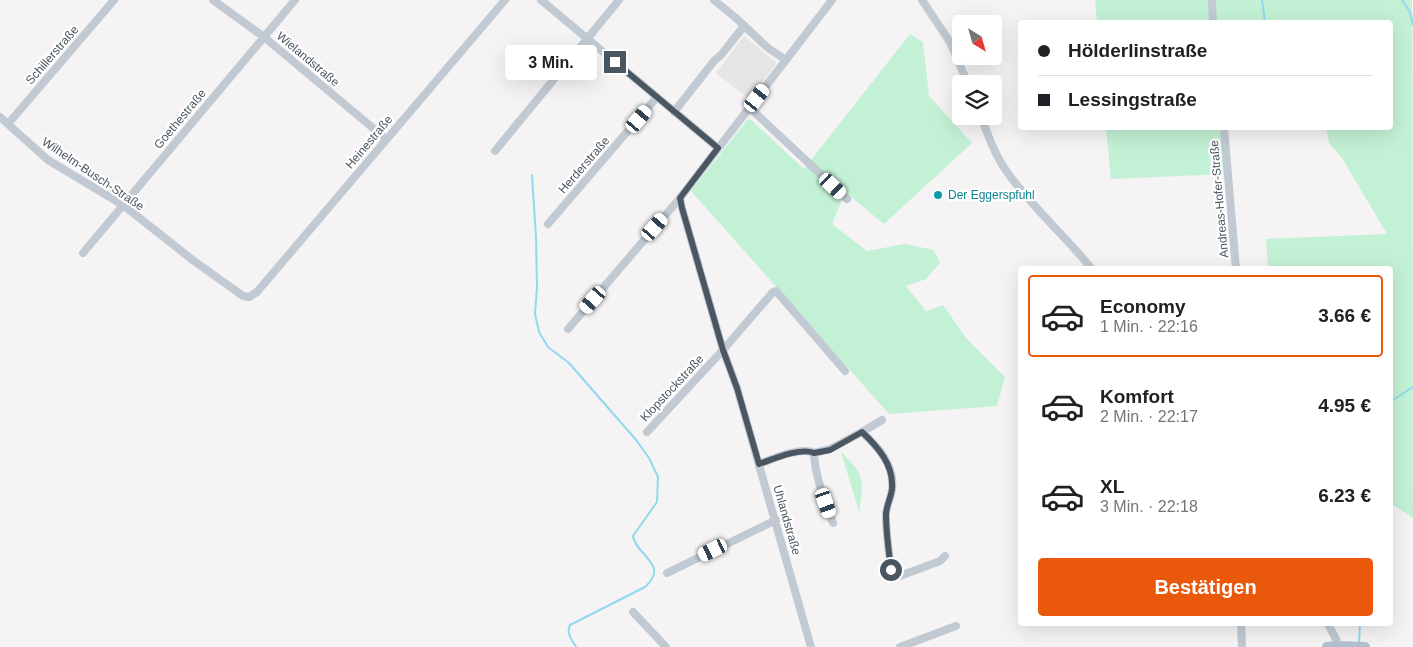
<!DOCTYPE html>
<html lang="de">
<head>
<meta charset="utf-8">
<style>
	body { margin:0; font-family:Arial,sans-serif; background:#f6f6f6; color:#202124; height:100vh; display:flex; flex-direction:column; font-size:19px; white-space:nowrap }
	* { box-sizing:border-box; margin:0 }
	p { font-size:16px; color:#757577 }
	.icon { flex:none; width:28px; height:28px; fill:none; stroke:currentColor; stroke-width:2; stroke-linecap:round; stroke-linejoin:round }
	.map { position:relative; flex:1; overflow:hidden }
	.details { position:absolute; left:1018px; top:266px; width:375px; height:360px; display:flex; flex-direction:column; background:#fff; border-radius:5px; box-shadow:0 5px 20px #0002 }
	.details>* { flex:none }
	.hud { position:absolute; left:1018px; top:20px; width:375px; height:110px; border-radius:5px; box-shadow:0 5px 20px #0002; display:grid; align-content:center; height:110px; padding:0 20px; background:#fff }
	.needle { width:32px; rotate:143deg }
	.fabs { position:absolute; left:952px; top:15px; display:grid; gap:10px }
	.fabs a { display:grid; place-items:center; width:50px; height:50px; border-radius:5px; background:#fff; box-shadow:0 5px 20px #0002; font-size:25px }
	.end { position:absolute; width:22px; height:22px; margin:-11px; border:6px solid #4a5661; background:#fff; box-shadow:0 0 0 2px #fff }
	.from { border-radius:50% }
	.bubble { position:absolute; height:35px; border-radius:5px; background:#fff; box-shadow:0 5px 20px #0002; font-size:16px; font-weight:700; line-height:35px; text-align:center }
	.car { position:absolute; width:15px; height:30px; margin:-15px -8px; border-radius:6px; box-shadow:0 0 4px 1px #0007; background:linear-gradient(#fff 24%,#345 0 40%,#fff 0 76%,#345 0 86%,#fff 0) }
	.hud b { display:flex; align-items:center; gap:18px; height:48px; font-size:19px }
	.hud b+b { border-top:1px solid #e0e0e0 }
	.hud i { width:12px; height:12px; background:#202124 }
	ul { padding:9px 0 0; list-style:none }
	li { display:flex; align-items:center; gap:15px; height:82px; margin:0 10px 8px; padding:0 10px; border:2px solid transparent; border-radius:5px }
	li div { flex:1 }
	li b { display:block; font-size:19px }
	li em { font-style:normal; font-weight:700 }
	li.current { border-color:#ea580c }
	li>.icon { width:45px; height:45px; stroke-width:1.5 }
	.cta { display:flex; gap:10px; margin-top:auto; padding:10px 20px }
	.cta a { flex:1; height:58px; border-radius:5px; background:#ea580c; color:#fff; font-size:20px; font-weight:700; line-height:58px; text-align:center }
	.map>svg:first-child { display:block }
	.education { fill:#e6e4e5 }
	.green { fill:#c3f1d5 }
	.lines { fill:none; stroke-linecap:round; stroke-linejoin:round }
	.stream { stroke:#90daee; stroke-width:2 }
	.minor { stroke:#c1cad2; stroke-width:8 }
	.major { stroke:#b3c2d1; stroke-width:10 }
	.route { stroke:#4a5661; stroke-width:6 }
	.culture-dot { fill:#0f9aa8; stroke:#fff; stroke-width:2 }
	.labels { text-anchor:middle; stroke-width:4.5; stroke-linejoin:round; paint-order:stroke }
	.street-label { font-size:12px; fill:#4a5661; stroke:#fff }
	.culture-label { font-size:12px; fill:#0d838f; stroke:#fff; text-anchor:start }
</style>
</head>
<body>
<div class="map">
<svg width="1413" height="647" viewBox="0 0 1413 647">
	<rect width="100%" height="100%" fill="#f5f3f3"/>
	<!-- education -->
	<polygon class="education" points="744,36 777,63 749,99 716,73"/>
	<!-- green -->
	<g class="green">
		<polygon points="1095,0 1412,0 1413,518 1390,503 1390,269 1268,269 1266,239 1387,234 1342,158 1329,143 1326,128 1390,128 1390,22 1097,22"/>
		<polygon points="910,34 923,42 929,96 972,143 884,224 845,192 832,224 867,251 905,244 934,250 940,263 926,279 906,286 926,311 943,305 967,339 1005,377 997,406 889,414 691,191 749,118 804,169"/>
		<polygon points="1106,128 1220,128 1225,174 1111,179"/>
		<path d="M841,452C865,475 864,480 859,512Z"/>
	</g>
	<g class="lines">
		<!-- stream -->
		<g class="stream">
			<polyline points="1262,0 1265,22"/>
			<polyline points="1402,0 1410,12 1413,25"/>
			<path d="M532,175L536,237L537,288L535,314L539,332L548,347L569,363L637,441L649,458L658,477L657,502L633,536C636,556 670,564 645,587L570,625C566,634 572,640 576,647"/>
			<polyline points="1390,402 1413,387"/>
			<polyline points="1359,642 1360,624"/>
		</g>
		<!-- minor -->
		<g class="minor">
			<polyline points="213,0 264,37 386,139"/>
			<polyline points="541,0 718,148"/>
			<polyline points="714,0 737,19 768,48 786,60"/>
			<polyline points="922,0 950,42 968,84"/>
			<polyline points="1212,0 1213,22"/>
			<polyline points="750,108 847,199"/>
			<polyline points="674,112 714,61 721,55 744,26"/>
			<path d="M981,116C988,136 995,155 1007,172C1032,207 1065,236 1092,269"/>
			<polyline points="0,117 48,160 123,205 194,261 243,296 249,297 257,292 505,0"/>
			<polyline points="8,124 114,0"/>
			<polyline points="1224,128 1236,269"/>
			<polyline points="495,151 619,0"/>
			<polyline points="680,198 682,208 723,350 737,388 811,647"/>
			<polyline points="548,224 657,97"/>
			<polyline points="83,253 295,0"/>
			<polyline points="568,329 680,198 832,0"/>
			<polyline points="647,432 723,350 773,292 776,291 845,371"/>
			<polyline points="862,432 882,420"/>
			<path d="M814,453C815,477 825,501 833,523"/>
			<path d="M759,464C773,459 801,446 814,453L830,449L862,432C878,447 895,465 892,489C891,498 886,507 886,515C886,534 889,552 891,570C893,575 895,576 900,576L940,561L945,556"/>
			<polyline points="667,573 776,520"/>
			<polyline points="633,612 666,647"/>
			<polyline points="1241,624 1242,647"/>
			<polyline points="1328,624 1336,639 1337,646"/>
			<polyline points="900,647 956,626"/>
		</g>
		<!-- major -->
		<polyline class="major" points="1327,647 1337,646 1365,647"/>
	</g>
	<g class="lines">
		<!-- route -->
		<path class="route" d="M615,62L718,148L683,194L680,198L682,208L723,350L737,388L759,464C773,459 801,447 814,453L830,450L862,432C878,447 894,465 892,489C891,498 886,506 886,515C886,533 889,552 891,570"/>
	</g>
	<!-- markers -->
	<circle class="culture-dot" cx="938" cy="195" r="5"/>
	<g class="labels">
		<!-- street labels -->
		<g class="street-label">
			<text transform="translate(52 55) rotate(-49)" y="4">Schillerstraße</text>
			<text transform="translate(308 59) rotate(40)" y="4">Wielandstraße</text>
			<text transform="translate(180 119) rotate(-50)" y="4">Goethestraße</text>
			<text transform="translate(369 142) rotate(-50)" y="4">Heinestraße</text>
			<text transform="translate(584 165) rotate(-49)" y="4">Herderstraße</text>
			<text transform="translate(93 174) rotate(34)" y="4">Wilhelm-Busch-Straße</text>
			<text transform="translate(1219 199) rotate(-95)" y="4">Andreas-Hofer-Straße</text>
			<text transform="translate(672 388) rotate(-47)" y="4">Klopstockstraße</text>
			<text transform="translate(787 520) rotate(74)" y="4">Uhlandstraße</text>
		</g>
		<!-- culture labels -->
		<g class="culture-label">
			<text x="948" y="199">Der Eggerspfuhl</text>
		</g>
	</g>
</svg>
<div class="fabs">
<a><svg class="needle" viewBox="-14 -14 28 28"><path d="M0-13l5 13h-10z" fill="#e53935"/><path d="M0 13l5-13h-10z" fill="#757577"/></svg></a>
<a><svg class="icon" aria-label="layers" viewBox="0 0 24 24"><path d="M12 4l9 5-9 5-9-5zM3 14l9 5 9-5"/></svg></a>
</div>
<i class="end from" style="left:891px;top:570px"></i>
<i class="end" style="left:615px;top:62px"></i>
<div class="bubble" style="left:505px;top:45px;width:92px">3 Min.</div>
<i class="car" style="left:757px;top:98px;rotate:37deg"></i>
<i class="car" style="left:639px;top:119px;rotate:40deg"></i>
<i class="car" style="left:833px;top:186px;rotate:133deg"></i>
<i class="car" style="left:655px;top:227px;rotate:41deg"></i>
<i class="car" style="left:593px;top:300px;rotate:221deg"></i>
<i class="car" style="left:826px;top:503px;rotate:161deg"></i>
<i class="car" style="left:713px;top:550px;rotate:244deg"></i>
<div class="hud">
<b><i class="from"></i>Hölderlinstraße</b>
<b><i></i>Lessingstraße</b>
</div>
<section class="details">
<ul>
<li class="current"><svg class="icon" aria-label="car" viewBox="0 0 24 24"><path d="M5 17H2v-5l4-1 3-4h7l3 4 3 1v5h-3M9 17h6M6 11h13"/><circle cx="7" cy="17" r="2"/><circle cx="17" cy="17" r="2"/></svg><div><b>Economy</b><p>1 Min. · 22:16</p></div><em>3.66 €</em></li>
<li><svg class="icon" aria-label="car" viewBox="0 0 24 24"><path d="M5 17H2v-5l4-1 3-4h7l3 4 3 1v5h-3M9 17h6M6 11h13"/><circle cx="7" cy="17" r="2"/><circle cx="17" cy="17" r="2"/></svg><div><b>Komfort</b><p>2 Min. · 22:17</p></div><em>4.95 €</em></li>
<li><svg class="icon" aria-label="car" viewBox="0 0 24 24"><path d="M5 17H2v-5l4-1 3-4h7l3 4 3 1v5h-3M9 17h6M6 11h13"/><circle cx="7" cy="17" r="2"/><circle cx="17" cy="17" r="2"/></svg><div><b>XL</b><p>3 Min. · 22:18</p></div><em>6.23 €</em></li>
</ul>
<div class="cta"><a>Bestätigen</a></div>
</section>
</div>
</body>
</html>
